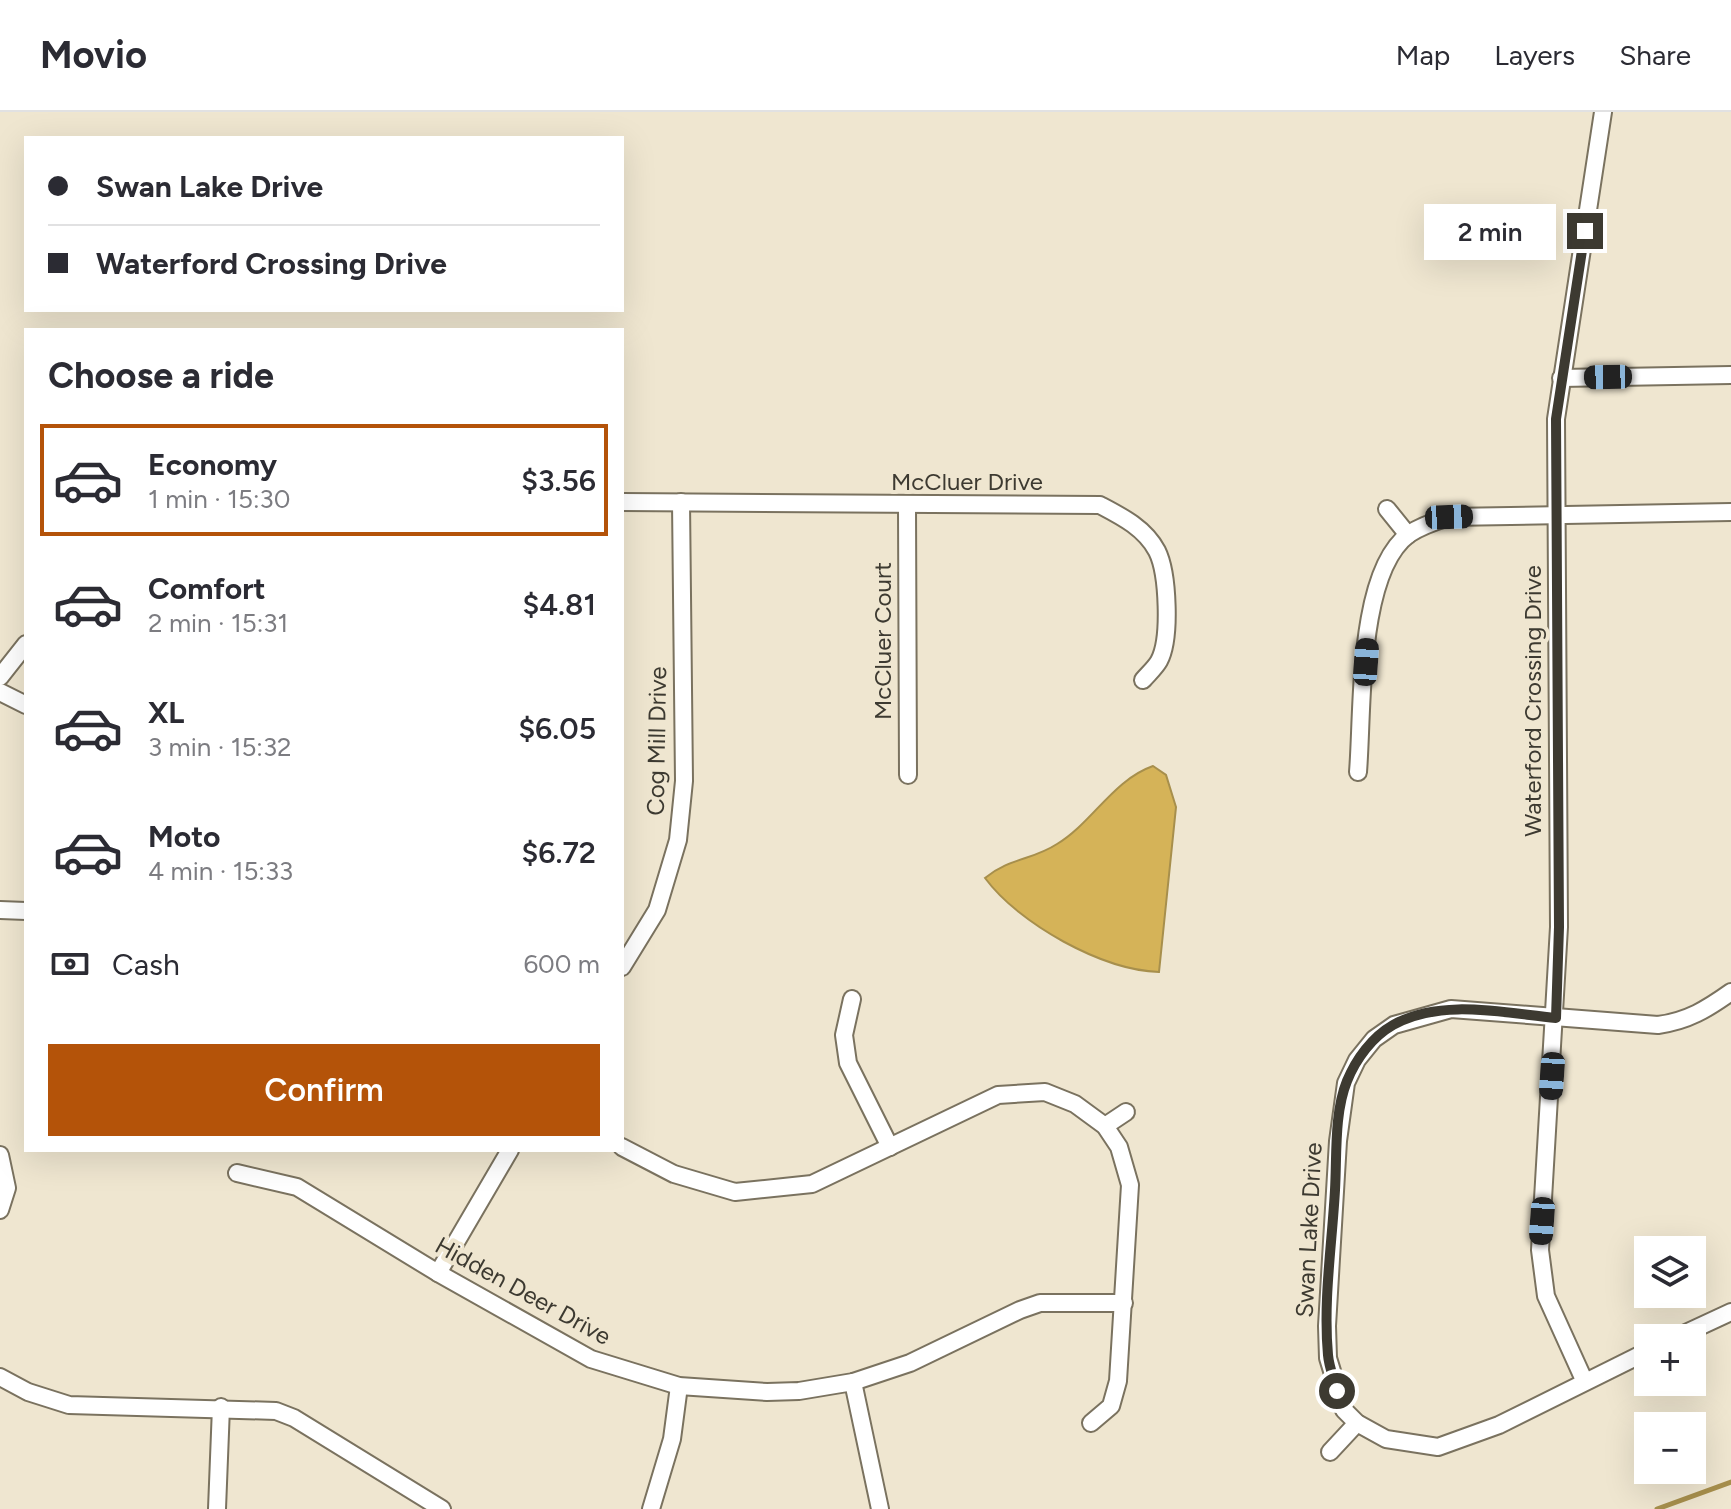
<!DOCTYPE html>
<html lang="en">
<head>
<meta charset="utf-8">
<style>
	body { margin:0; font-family:Figtree,sans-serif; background:#f7f7f7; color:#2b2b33; height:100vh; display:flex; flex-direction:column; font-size:30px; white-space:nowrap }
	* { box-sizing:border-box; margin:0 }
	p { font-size:26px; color:#7c7c81 }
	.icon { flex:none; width:44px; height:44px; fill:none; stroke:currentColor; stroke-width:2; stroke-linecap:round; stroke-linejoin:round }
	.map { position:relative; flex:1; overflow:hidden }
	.side { position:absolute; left:24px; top:216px; width:600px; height:824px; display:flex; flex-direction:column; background:#fff; border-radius:0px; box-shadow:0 8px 32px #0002 }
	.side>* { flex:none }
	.banner { position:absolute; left:24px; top:24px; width:600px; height:176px; border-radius:0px; box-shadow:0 8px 32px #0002; display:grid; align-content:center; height:176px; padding:0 24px; background:#fff }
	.fabs { position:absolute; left:1634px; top:1124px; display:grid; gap:16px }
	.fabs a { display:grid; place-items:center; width:72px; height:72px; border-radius:0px; background:#fff; box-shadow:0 8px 32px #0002; font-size:40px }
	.end { position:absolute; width:36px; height:36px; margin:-18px; border:10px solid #3d3a31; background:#fff; box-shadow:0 0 0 4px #fff }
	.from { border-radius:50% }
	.bubble { position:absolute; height:56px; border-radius:0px; background:#fff; box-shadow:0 8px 32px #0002; font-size:26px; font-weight:600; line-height:56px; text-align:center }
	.car { position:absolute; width:24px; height:48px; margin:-24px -12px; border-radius:10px; box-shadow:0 0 6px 2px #0007; background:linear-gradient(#222 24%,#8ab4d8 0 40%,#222 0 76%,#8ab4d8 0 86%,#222 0) }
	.banner b { display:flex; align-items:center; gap:28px; height:76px; font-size:30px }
	.banner b+b { border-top:2px solid #e1e1e2 }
	.banner i { width:20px; height:20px; background:#2b2b33 }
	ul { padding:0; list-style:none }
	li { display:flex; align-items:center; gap:24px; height:112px; margin:0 16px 12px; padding:0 8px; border:4px solid transparent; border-radius:0px }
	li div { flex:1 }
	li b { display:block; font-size:30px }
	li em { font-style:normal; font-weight:600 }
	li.current { border-color:#b45309 }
	li>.icon { width:72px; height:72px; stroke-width:1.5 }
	h2 { padding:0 24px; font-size:36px; line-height:96px }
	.pay { display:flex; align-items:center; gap:20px; height:88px; padding:0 24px; font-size:30px }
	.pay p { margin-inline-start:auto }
	.cta { display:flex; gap:16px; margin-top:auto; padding:16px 24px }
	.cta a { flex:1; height:92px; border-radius:0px; background:#b45309; color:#fff; font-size:32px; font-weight:600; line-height:92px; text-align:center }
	header { display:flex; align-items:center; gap:48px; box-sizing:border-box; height:112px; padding:0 40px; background:#fff; border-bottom:2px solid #e1e1e2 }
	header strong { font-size:38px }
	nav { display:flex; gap:44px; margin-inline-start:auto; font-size:28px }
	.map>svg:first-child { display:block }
	.water { fill:#d5b358; stroke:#a78f4c; stroke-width:2 }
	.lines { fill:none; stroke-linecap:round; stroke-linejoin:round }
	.stream { stroke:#a78f4c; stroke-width:5 }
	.minor-casing { stroke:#7a725f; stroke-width:20 }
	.minor { stroke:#fff; stroke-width:16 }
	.route { stroke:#3d3a31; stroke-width:10 }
	.labels { text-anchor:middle; stroke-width:8; stroke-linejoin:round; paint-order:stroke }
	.street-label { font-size:24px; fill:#3d3a31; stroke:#efe6d0 }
</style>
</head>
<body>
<header>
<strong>Movio</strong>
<nav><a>Map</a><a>Layers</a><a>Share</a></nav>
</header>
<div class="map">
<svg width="1731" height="1397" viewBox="0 0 1731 1397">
	<rect width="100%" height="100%" fill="#efe6d0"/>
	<!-- water -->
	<path class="water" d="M1153,654L1166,663L1176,695L1159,860C1102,858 1019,812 985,766C1009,746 1033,748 1057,732C1092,711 1113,668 1153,654Z"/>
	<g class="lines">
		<!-- stream -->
		<polyline class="stream" points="1657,1397 1731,1370"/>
		<!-- minor casing -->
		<g class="minor-casing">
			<g id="minor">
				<polyline points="1561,266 1731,263"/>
				<path d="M622,390L1100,393C1121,404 1145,416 1157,439C1168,461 1171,527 1159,549C1155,556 1148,562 1143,568"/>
				<polyline points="907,394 908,663"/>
				<polyline points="1387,397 1408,423"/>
				<polyline points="0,565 26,532"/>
				<polyline points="0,580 26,593"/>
				<path d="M1358,660C1363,599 1357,460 1409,422C1421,414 1436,409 1449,405L1731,400"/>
				<polyline points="0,798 26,799"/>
				<polyline points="622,855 657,798 678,728 684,669 681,390"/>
				<polyline points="852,887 844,923 848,951 890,1035"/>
				<polyline points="1105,1014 1126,1000"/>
				<polyline points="622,1035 674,1062 735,1080 812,1072 998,983 1045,980 1075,992 1105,1014 1119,1035 1130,1073 1118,1269 1111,1294 1091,1311"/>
				<polyline points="0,1043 7,1076 0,1098"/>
				<polyline points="237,1061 297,1075 438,1161 591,1247 679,1274 767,1280 799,1279 853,1270 910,1251 1020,1198 1040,1191 1124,1191"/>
				<polyline points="438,1161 510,1038"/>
				<polyline points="1675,1226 1731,1200"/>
				<path d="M1648,1239L1499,1313L1438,1335L1386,1327L1357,1311L1344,1298L1328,1246L1327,1214L1338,1029L1346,971L1357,948L1374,927L1394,913L1451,897L1658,913C1688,909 1707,897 1731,880"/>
				<polyline points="0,1265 28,1280 69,1293 276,1299 294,1306 442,1397"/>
				<polyline points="1584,1268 1546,1184 1540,1138 1559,815 1556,307 1603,0"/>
				<polyline points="853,1270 880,1397"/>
				<polyline points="1330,1340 1357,1311"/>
				<polyline points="217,1397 221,1295"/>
				<polyline points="651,1397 672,1327 679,1274"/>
			</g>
		</g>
		<!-- minor -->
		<use href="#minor" class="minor"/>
	</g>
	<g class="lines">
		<!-- route -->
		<path class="route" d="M1337,1279C1334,1267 1329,1255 1328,1243C1323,1189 1332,1132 1335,1078C1337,1044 1334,1001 1347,969C1356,947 1372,925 1393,913C1441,886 1504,901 1556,906L1559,815L1556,307L1585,119"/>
	</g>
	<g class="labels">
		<!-- street labels -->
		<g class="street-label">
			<text x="967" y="378">McCluer Drive</text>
			<text transform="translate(883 529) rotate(-90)" y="8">McCluer Court</text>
			<text transform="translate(1533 589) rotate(-90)" y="8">Waterford Crossing Drive</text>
			<text transform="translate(657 629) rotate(-89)" y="8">Cog Mill Drive</text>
			<text transform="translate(1309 1118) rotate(-87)" y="8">Swan Lake Drive</text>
			<text transform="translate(523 1179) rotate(29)" y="8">Hidden Deer Drive</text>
		</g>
	</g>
</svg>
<div class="fabs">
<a><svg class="icon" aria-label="layers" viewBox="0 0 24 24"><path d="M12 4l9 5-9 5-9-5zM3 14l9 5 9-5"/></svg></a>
<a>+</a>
<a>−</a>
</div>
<i class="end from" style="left:1337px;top:1279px"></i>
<i class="end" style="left:1585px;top:119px"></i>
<div class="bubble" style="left:1424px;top:92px;width:132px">2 min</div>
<i class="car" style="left:1608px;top:265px;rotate:269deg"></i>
<i class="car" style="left:1449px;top:405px;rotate:88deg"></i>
<i class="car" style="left:1366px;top:550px;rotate:4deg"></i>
<i class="car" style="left:1552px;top:964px;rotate:184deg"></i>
<i class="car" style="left:1542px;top:1109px;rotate:184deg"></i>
<div class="banner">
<b><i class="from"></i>Swan Lake Drive</b>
<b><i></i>Waterford Crossing Drive</b>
</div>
<section class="side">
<h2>Choose a ride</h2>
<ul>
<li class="current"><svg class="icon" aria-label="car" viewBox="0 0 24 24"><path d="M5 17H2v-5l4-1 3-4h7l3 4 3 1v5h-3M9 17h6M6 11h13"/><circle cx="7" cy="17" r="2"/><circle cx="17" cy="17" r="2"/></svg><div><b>Economy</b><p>1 min · 15:30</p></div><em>$3.56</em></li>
<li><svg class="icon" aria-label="car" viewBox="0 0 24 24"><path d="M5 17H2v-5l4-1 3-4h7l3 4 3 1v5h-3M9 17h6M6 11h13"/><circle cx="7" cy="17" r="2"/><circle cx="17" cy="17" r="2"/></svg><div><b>Comfort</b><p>2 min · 15:31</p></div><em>$4.81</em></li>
<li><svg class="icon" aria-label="car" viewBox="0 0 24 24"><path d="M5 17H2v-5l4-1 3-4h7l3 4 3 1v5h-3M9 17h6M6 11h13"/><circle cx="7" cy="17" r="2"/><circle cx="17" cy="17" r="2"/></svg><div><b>XL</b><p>3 min · 15:32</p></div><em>$6.05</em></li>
<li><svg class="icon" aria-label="car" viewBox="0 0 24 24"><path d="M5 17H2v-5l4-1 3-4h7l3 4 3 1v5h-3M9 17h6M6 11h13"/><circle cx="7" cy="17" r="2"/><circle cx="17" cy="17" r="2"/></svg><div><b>Moto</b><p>4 min · 15:33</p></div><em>$6.72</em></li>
</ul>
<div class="pay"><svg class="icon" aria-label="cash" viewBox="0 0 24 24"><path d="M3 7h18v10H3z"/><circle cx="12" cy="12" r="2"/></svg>Cash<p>600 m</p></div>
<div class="cta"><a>Confirm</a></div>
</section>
</div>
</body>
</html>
